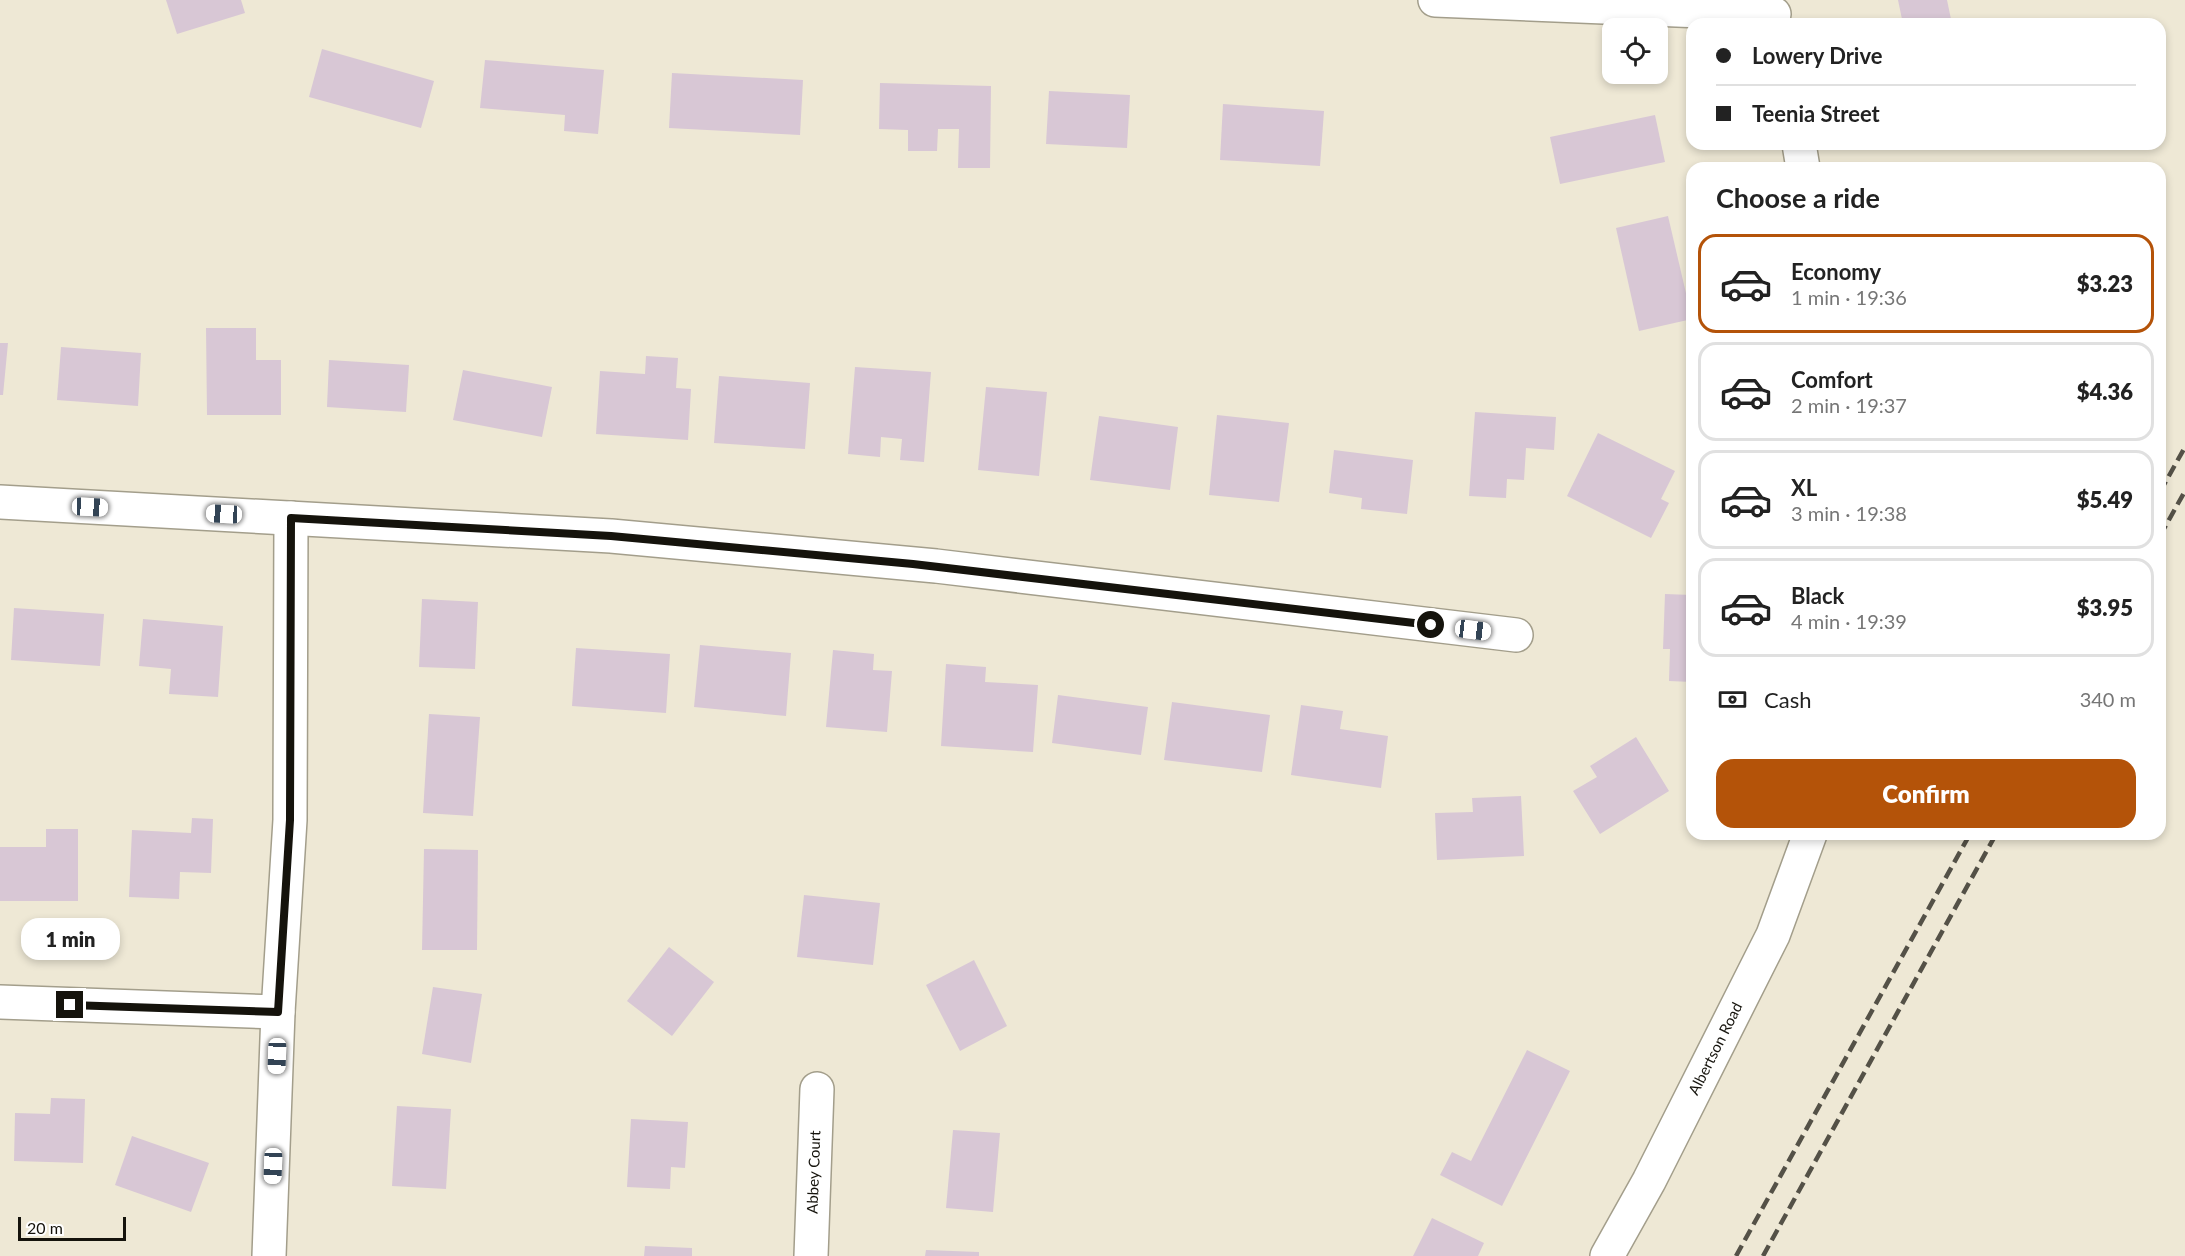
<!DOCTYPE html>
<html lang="en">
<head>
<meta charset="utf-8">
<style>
	body { margin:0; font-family:Lato,sans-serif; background:#f6f6f6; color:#222; height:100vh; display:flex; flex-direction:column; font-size:22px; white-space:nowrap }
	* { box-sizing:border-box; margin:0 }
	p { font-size:20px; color:#767676 }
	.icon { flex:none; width:33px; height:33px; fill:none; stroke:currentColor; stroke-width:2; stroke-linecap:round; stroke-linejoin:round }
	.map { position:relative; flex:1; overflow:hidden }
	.drawer { position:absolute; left:1686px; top:162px; width:480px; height:678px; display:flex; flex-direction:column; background:#fff; border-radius:18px; box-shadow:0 3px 9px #0003 }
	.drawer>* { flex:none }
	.hud { position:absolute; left:1686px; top:18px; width:480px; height:132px; border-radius:18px; box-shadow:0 3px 9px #0003; display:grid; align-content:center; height:132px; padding:0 30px; background:#fff }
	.buttons { position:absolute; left:1602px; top:18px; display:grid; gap:12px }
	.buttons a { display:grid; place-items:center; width:66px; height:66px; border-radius:12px; background:#fff; box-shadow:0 3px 9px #0003; font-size:30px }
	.scale { position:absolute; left:18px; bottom:15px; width:108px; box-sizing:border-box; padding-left:6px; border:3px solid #15130c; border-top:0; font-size:16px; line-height:21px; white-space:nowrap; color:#15130c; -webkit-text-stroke:4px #fff; paint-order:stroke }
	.end { position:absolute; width:27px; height:27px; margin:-14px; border:8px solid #15130c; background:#fff; box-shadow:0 0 0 3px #fff }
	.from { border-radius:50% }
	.bubble { position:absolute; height:42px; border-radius:18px; background:#fff; box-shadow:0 3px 9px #0003; font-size:20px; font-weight:800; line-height:42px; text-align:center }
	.car { position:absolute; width:18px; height:36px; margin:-18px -9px; border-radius:8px; box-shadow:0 0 4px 2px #0007; background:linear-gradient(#fff 24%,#345 0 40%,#fff 0 76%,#345 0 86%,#fff 0) }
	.hud b { display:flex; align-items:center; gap:21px; height:57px; font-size:22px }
	.hud b+b { border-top:2px solid #e0e0e0 }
	.hud i { width:15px; height:15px; background:#222 }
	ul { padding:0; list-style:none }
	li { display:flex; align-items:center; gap:18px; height:99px; margin:0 12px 9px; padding:0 18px; border:3px solid #e0e0e0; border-radius:18px }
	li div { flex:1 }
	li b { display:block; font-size:22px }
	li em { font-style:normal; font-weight:800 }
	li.on { border-color:#b45309 }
	li>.icon { width:54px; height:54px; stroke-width:1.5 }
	h2 { padding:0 30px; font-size:27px; line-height:72px }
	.pay { display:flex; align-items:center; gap:15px; height:66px; padding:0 30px; font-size:22px }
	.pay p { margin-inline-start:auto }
	.action { display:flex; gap:12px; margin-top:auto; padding:12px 30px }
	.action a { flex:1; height:69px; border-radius:18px; background:#b45309; color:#fff; font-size:24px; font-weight:800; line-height:69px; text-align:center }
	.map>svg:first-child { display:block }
	.building { fill:#d8c7d5 }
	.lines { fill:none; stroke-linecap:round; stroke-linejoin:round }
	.minor-casing { stroke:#a39e8b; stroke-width:36 }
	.minor { stroke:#fff; stroke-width:33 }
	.rail { stroke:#545147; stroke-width:4.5; stroke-dasharray:12 6; stroke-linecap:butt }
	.route { stroke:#15130c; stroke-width:8 }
	.labels { text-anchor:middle; stroke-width:4.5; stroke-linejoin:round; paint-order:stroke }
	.street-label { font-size:15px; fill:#15130c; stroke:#fff }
</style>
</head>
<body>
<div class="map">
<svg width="2185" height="1256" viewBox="0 0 2185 1256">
	<rect width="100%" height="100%" fill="#eee8d5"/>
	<!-- building -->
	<g class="building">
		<polygon points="166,0 241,0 245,13 177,34"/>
		<polygon points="1898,0 1947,0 1952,24 1903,24"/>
		<polygon points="322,49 434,81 421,128 309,97"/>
		<polygon points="485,60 604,70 598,134 564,131 565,115 480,108"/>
		<polygon points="672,73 803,80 800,135 669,128"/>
		<polygon points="880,83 991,86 990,168 958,168 959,129 938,129 937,151 908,151 908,130 879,129"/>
		<polygon points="1049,91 1130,95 1127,148 1046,144"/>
		<polygon points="1223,104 1324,111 1320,166 1220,160"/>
		<polygon points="1655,115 1665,162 1560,184 1550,137"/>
		<polygon points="1668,216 1692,319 1639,331 1616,228"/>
		<polygon points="206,328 256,328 256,360 281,360 281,415 207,415"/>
		<polygon points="0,343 8,343 3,395 0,395"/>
		<polygon points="61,347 141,353 138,406 57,400"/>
		<polygon points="646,356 678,358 676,388 691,389 688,440 596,434 600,371 645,374"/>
		<polygon points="329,360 409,365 406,412 327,407"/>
		<polygon points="855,367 931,372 924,462 900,460 902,439 881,437 880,457 848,454"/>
		<polygon points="463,370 552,387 542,437 453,420"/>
		<polygon points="719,376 810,383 805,449 714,443"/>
		<polygon points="986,387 1047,392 1039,476 978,470"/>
		<polygon points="1475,412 1556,417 1554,450 1526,448 1524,480 1507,479 1506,498 1469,496"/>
		<polygon points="1217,415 1289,423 1279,502 1209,495"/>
		<polygon points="1099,416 1178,427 1170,490 1090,480"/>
		<polygon points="1598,433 1675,471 1661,499 1669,503 1651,538 1567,496"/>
		<polygon points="1334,450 1413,460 1407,514 1361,509 1362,498 1329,493"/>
		<polygon points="1665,594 1692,595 1692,682 1669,681 1670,649 1663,649"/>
		<polygon points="422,599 478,602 475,669 419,667"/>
		<polygon points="14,608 104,614 100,666 11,660"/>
		<polygon points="143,619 223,626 218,697 169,694 171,669 139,666"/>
		<polygon points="700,645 791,653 786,716 694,707"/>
		<polygon points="576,648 670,654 666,713 572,706"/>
		<polygon points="833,650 874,654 873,670 892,671 887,732 826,727"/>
		<polygon points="946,664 986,667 985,682 1038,685 1033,752 941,746"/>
		<polygon points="1058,695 1148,707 1141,755 1052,743"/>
		<polygon points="1172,702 1270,715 1262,772 1164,760"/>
		<polygon points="1301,705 1343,711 1340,729 1388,736 1381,788 1291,775"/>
		<polygon points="429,714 480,717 473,816 423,813"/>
		<polygon points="1636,737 1669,791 1600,834 1573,791 1597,777 1590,766"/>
		<polygon points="1521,796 1524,856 1437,860 1435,813 1473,812 1472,798"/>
		<polygon points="192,818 213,819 211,873 180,872 179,899 129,897 132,830 191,833"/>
		<polygon points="46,829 78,829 78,901 0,901 0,847 46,847"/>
		<polygon points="424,849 478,850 477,950 422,950"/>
		<polygon points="804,895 880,903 873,965 797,957"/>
		<polygon points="669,947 714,982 672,1036 627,1001"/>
		<polygon points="974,960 1007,1026 960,1051 926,985"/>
		<polygon points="433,987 482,994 471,1063 422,1054"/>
		<polygon points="1527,1050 1570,1071 1502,1206 1440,1175 1452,1152 1471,1161"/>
		<polygon points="51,1098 85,1099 83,1163 14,1161 15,1113 50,1114"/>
		<polygon points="397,1106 451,1109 446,1189 392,1186"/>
		<polygon points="631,1119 688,1122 685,1168 671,1167 670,1189 627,1187"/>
		<polygon points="953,1130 1000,1133 993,1212 946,1208"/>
		<polygon points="132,1136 209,1163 191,1212 115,1185"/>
		<polygon points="1432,1218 1484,1243 1478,1256 1413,1256"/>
		<polygon points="645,1246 692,1248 692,1256 644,1256"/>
		<polygon points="926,1250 979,1252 979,1256 925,1256"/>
	</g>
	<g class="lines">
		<!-- minor casing -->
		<g class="minor-casing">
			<g id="minor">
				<polyline points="1435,0 1774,14"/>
				<polyline points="1799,144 1803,168"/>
				<polyline points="0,502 611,536 936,566 1516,635"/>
				<polyline points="0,1002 278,1012"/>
				<polyline points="269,1256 278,1012 290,820 291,518"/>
				<path id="s1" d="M811,1256L817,1089"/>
				<path id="s2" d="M1607,1256L1649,1181L1773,935L1810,834"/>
			</g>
		</g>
		<!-- minor -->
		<use href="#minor" class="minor"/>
		<!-- rail -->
		<g class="rail">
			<polyline points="2160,492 2185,447"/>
			<polyline points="2160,536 2185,491"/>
			<polyline points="1736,1256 1970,834"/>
			<polyline points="1763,1256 1996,834"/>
		</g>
	</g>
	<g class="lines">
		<!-- route -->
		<polyline class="route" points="70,1005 278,1012 290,820 291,518 611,536 913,564 1431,625"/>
	</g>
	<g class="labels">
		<!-- street labels -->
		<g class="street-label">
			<text dy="5" stroke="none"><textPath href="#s2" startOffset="234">Albertson Road</textPath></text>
			<text dy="5" stroke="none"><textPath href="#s1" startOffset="84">Abbey Court</textPath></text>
		</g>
	</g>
</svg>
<div class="buttons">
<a><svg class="icon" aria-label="locate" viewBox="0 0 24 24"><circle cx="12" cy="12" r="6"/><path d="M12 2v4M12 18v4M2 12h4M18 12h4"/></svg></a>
</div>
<div class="scale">20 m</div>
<i class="end from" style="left:1431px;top:625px"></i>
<i class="end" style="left:70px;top:1005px"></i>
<div class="bubble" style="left:21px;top:918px;width:99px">1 min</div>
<i class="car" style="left:90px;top:507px;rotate:93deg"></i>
<i class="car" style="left:224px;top:514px;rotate:273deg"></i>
<i class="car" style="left:1473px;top:630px;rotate:97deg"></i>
<i class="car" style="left:277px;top:1056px;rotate:182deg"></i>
<i class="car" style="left:273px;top:1166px;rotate:182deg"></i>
<div class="hud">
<b><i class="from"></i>Lowery Drive</b>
<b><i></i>Teenia Street</b>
</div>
<section class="drawer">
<h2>Choose a ride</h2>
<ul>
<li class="on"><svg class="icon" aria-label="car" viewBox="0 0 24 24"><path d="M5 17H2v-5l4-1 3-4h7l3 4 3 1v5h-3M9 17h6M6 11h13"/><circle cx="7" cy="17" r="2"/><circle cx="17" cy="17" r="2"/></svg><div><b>Economy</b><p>1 min · 19:36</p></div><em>$3.23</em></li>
<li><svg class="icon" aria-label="car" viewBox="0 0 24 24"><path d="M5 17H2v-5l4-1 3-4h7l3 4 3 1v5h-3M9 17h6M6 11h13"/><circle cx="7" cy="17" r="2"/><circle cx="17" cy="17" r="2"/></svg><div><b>Comfort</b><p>2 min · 19:37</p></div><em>$4.36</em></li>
<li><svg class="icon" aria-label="car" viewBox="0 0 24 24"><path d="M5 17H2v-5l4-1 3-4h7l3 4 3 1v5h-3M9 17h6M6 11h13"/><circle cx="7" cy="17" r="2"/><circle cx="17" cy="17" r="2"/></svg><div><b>XL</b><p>3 min · 19:38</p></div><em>$5.49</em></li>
<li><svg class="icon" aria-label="car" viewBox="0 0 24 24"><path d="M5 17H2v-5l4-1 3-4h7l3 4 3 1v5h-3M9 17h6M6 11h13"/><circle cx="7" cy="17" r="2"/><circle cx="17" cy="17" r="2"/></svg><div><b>Black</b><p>4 min · 19:39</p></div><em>$3.95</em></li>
</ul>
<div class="pay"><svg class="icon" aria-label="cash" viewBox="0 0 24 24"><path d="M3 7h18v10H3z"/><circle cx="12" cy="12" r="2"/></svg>Cash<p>340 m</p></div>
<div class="action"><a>Confirm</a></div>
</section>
</div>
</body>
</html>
